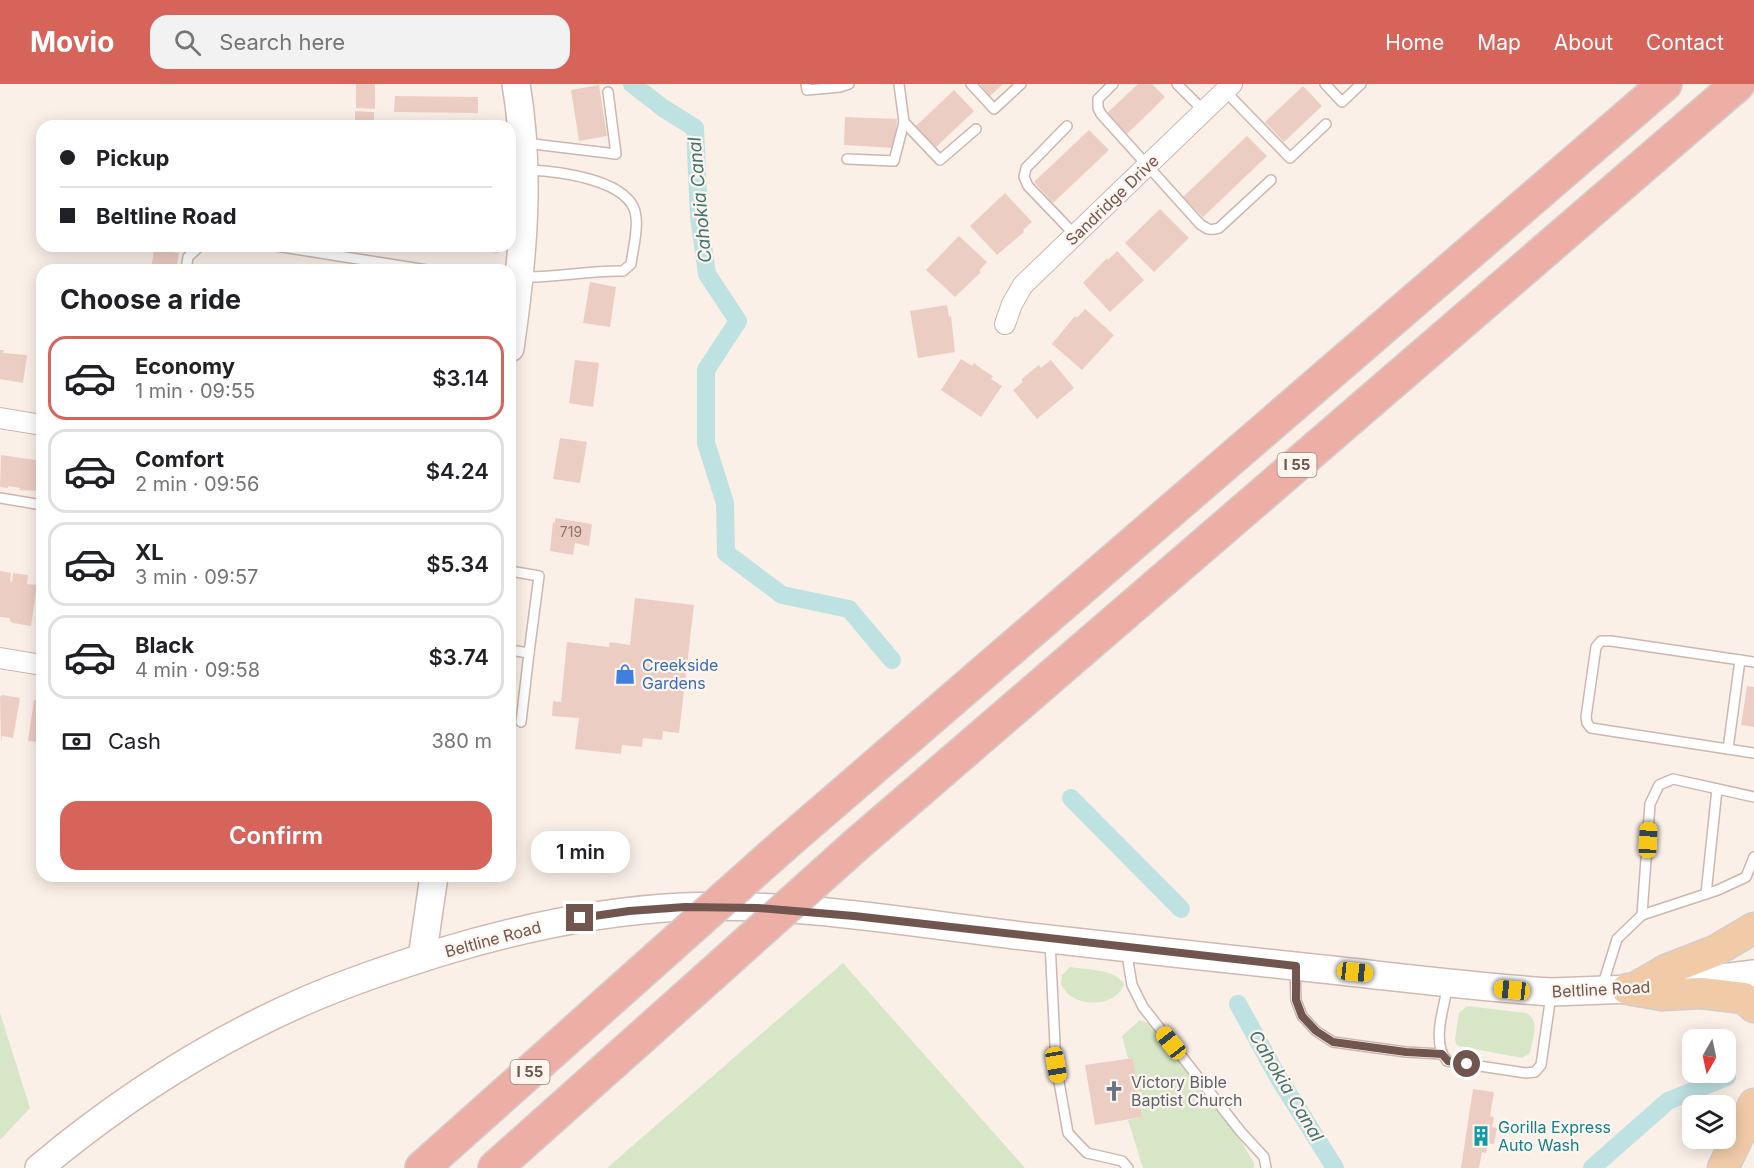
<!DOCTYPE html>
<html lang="en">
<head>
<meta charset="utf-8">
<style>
	body { margin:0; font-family:Inter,sans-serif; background:#f2f2f2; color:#202124; height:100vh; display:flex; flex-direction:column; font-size:22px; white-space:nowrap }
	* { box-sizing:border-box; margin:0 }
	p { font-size:20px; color:#757577 }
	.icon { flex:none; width:33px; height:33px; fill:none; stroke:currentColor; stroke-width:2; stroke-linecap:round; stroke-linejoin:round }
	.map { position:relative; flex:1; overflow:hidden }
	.sheet { position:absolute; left:36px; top:180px; width:480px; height:618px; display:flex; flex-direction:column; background:#fff; border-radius:18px; box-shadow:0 3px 15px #0003 }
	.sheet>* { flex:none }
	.guide { position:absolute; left:36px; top:36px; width:480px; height:132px; border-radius:18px; box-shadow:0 3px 15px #0003; display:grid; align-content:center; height:132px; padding:0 24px; background:#fff }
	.needle { width:39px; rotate:189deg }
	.controls { position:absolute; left:1682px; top:945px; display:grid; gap:12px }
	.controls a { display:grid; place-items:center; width:54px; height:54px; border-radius:12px; background:#fff; box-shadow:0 3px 15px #0003; font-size:30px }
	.end { position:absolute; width:27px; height:27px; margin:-14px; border:8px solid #71564f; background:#fff; box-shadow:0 0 0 3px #fff }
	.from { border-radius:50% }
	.bubble { position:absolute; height:42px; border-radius:18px; background:#fff; box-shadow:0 3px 15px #0003; font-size:20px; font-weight:600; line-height:42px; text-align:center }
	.car { position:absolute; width:18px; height:36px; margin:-18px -9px; border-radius:8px; box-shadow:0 0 4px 2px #0007; background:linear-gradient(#f5c518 24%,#345 0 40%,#f5c518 0 76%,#345 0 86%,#f5c518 0) }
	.guide b { display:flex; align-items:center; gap:21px; height:57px; font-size:22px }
	.guide b+b { border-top:2px solid #e0e0e0 }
	.guide i { width:15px; height:15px; background:#202124 }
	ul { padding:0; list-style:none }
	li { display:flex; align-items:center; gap:18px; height:84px; margin:0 12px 9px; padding:0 12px; border:3px solid #e0e0e0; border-radius:18px }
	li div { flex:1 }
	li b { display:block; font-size:22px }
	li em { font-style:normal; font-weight:600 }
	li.active { border-color:#d6645b }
	li>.icon { width:54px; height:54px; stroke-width:1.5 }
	h2 { padding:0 24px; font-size:27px; line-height:72px }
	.pay { display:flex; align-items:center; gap:15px; height:66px; padding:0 24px; font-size:22px }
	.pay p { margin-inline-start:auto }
	.button { display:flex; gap:12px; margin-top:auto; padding:12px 24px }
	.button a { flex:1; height:69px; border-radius:18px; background:#d6645b; color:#fff; font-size:24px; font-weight:600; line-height:69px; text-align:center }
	header { display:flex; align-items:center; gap:36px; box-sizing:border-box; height:84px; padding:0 30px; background:#d6645b; color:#fff }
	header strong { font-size:28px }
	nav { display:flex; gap:33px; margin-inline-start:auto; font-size:21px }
	.search { width:420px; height:54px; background:#f2f2f2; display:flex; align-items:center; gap:15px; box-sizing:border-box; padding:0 21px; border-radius:18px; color:#757577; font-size:22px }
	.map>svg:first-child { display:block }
	.green { fill:#d8e6c8 }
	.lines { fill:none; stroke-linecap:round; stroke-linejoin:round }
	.canal { stroke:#bee1e1; stroke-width:18 }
	.building { fill:#eccdc3 }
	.lane-casing { stroke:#cbb7af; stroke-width:12 }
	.street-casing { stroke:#cbb7af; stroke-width:22 }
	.secondary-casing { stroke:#cfb9b0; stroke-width:30 }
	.primary-casing { stroke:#d4ccca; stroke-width:33 }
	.highway-casing { stroke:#d4ccca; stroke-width:36 }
	.lane { stroke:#fff; stroke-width:9 }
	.street { stroke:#fff; stroke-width:20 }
	.secondary { stroke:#fff; stroke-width:27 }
	.primary { stroke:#f1cba8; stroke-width:30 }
	.highway { stroke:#edaea6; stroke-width:33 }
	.highway-bridge-casing { stroke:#d4ccca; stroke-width:36; stroke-linecap:butt }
	.highway-bridge { stroke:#edaea6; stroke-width:33 }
	.route { stroke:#71564f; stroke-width:8 }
	.labels { text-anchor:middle; stroke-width:4.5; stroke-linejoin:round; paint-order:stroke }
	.number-label { font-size:14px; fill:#90746c }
	.shield { fill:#fdf5ee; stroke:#9b867f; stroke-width:1.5 }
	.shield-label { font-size:15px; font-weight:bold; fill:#71564f }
	.street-label { font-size:16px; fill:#71564f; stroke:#fdf5ee }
	.shop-label { font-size:16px; fill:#366cbe; stroke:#fdf5ee; text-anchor:start }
	.worship-label { font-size:16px; fill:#5b616d; stroke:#fdf5ee; text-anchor:start }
	.culture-label { font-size:16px; fill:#0d838f; stroke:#fdf5ee; text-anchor:start }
	.water-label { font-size:18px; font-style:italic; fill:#447374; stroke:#fdf5ee }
</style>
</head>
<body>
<header>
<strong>Movio</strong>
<div class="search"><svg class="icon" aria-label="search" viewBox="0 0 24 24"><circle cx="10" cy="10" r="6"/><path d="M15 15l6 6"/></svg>Search here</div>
<nav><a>Home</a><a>Map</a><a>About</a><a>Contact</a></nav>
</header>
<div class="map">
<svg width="1754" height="1084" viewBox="0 0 1754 1084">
	<rect width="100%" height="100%" fill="#faf0e8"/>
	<!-- green -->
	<g class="green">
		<polygon points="843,879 1025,1084 607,1084"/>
		<path d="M1070,883C1086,886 1114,884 1124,900C1118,919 1091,923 1074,914C1068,911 1064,906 1061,900L1062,891Z"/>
		<path d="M1467,922L1526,929C1541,936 1532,956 1530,969L1522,974L1459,962L1456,960L1455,955L1459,929Z"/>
		<polygon points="0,929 30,1024 0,1056"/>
		<polygon points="1140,936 1150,940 1234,1046 1254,1079 1254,1084 1143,1084 1128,1036 1142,1033 1133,974 1128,974 1122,952"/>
	</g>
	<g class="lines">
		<!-- canal -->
		<g class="canal">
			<polyline points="632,0 663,24 695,44 699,133 707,190 738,237 706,286 706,359 725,419 726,469 782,511 849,525 892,576"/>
			<polyline points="1071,714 1181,825"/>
			<polyline points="1238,920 1278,993 1335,1084"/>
			<polyline points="1592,1084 1668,1017 1727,993"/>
		</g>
	</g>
	<!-- building -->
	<g class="building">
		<polygon points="356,0 375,0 375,25 356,24"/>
		<polygon points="980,0 1003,0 990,12"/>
		<polygon points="1138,0 1152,0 1165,13 1127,50 1107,29"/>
		<polygon points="599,1 607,52 579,57 571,6"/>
		<polygon points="1303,2 1322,22 1284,58 1265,38"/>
		<polygon points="954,6 974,27 936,63 916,42"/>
		<polygon points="395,12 478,13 478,29 394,28"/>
		<polygon points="355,27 374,28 374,42 355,42"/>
		<polygon points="845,33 897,35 895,64 844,61"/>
		<polygon points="1089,46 1109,66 1053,119 1034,98"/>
		<polygon points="1247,52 1267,72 1203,133 1183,113"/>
		<polygon points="1005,109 1032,138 1023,146 1024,148 997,171 970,142"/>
		<polygon points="1160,125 1189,154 1154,188 1125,159"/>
		<polygon points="959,152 987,178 979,187 981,188 955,213 926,186"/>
		<polygon points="460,162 498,162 497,169"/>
		<polygon points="154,165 179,169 176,186 151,186"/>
		<polygon points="1117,167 1144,196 1110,228 1083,199 1107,174 1108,176"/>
		<polygon points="590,198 616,203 610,243 583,239"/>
		<polygon points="947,221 949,233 951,232 955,268 918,274 910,227"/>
		<polygon points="1085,225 1114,251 1082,286 1052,260 1075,232 1077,234"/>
		<polygon points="0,266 4,266 3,269 27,271 23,299 0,295"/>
		<polygon points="961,275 972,282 974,279 983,286 993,292 991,295 1002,302 981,333 941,306"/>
		<polygon points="575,276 599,279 593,323 569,319"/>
		<polygon points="1051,276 1074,304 1037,335 1013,306 1023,298 1021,296 1030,288 1039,281 1041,284"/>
		<polygon points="560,354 587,358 580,399 553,395"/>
		<polygon points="1,371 42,377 42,407 19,406 20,404 8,402 8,404 0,403"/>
		<polygon points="555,434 592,440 589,462 575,459 573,471 550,467 553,438 555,439"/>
		<polygon points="0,487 11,489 10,497 12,498 13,489 28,491 27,500 37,501 31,542 13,539 10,537 10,534 0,533"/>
		<polygon points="635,514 694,521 679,649 663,647 662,656 643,654 642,663 622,661 621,670 575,665 579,634 552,632 553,617 561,618 567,558 609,563 610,558 630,561"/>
		<polygon points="1747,602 1754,603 1754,643 1741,641"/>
		<polygon points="2,611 20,614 13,654 2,652 1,659 0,613"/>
		<polygon points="34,616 42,617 42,667 37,667 39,658 28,657"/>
		<polygon points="1133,974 1142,1033 1095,1041 1085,981"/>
		<polygon points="1473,1005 1494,1008 1490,1032 1494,1033 1492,1043 1497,1044 1494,1060 1488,1059 1486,1069 1482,1068 1479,1084 1461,1084"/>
	</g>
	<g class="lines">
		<!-- lane casing -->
		<g class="lane-casing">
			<g id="lane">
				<polyline points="806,0 807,6 840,3 849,0"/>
				<polyline points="899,0 904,38 940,76 976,45"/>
				<polyline points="971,0 994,25 1021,0"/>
				<path d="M1113,0L1098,15V24L1101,30L1200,140C1207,145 1210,147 1219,144L1271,96"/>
				<polyline points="1177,0 1204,27"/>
				<polyline points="1325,0 1342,18 1361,0"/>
				<polyline points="1225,7 1290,74 1326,40"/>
				<polyline points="1067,42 1026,84 1024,93 1028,102 1075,151"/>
				<polyline points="525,59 616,70 608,8"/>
				<polyline points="847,75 894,77 904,38"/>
				<polyline points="276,162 427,186"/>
				<polyline points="186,186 188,173 200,162"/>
				<path d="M523,193C557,194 589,186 623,187L631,180C633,165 638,147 636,133C633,95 556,87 527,86"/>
				<polyline points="0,414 42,421"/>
				<polyline points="510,487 539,492 529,569 510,566"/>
				<polyline points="1754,578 1611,557 1601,557 1596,563 1586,633 1587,639 1591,644 1754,669"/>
				<polyline points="521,638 529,569"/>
				<polyline points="1728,665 1740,576"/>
				<polyline points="1706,810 1717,705"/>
				<polyline points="1642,831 1718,806 1746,793 1754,773"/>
				<polyline points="1050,858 1056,981 1068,1049 1087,1069 1122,1077 1128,1084"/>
				<polyline points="1126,865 1132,901 1143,923 1241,1048 1264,1073 1266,1084"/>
				<polyline points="1295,885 1296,916 1302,932 1316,947 1333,958 1406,968 1442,970"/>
				<path d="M1448,901C1444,924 1431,958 1447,977L1526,989L1535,988L1541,981L1551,911"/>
				<polyline points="1602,903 1617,855 1642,831 1650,720 1659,701 1673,695 1754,713"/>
			</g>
		</g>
		<!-- street casing -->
		<g class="street-casing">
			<g id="street">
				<polyline points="1005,240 1012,220 1023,201 1232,0"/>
				<polyline points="0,334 42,341"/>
				<polyline points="0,574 42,581"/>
			</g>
		</g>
		<!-- secondary casing -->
		<g class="secondary-casing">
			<g id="secondary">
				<path d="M510,264C523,176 531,88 516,0"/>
				<polyline points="422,874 434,792"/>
				<path d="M39,1084C119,1017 210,958 307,916C351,897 396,882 441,868C520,844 600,827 682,823C793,818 905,838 1014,851C1117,863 1219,874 1322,885C1398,893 1474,903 1551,908L1633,905L1754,890"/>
			</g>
		</g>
		<!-- primary casing -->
		<g class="primary-casing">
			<g id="primary">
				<polyline points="1627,905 1662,911 1701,909 1744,914 1754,923"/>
				<polyline points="1633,905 1666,886 1715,867 1754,844"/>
				<polyline points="1723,1084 1754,1020"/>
			</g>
		</g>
		<!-- highway casing -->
		<g class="highway-casing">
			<g id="highway">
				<polyline points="785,760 1665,0"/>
				<polyline points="856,761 1738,0"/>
				<polyline points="422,1084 638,891"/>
				<polyline points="495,1084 710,892"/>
			</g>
		</g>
		<!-- lane -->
		<use href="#lane" class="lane"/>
		<!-- street -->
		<use href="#street" class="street"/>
		<!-- secondary -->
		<use href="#secondary" class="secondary"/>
		<!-- primary -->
		<use href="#primary" class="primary"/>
		<!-- highway -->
		<use href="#highway" class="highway"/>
		<!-- highway-bridge casing -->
		<g class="highway-bridge-casing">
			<g id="highway-bridge">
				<polyline points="638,891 785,760"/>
				<polyline points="710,892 856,761"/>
			</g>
		</g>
		<!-- highway-bridge -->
		<use href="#highway-bridge" class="highway-bridge"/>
	</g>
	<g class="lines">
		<!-- route -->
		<polyline class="route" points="580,834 629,827 685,823 758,824 854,832 1296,882 1296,916 1302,932 1316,947 1333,958 1406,968 1442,970 1448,977 1467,980"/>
	</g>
	<!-- icons -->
	<defs>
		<g id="shop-bare" transform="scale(1.62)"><path d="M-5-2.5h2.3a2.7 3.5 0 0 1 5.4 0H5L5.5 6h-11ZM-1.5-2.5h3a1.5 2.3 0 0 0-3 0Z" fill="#3f7fe0" stroke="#fdf5ee" stroke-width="2.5" paint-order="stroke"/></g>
		<g id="church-bare" transform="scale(1.62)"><path d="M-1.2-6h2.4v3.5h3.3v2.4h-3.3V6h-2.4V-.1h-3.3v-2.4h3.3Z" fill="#6b7280" stroke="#fdf5ee" stroke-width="2.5" paint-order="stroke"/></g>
		<g id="building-bare" transform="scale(1.62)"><path d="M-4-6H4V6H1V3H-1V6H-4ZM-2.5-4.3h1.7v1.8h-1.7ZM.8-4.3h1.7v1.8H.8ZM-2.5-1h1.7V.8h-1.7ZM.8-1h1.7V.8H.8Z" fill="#0f9aa8" stroke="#fdf5ee" stroke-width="2.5" paint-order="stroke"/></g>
	</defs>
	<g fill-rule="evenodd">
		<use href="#shop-bare" x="625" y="590"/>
		<use href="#church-bare" x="1114" y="1007"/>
		<use href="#building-bare" x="1481" y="1052"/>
	</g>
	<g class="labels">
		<!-- number labels -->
		<g class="number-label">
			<text x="571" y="453">719</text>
		</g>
		<!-- shield labels -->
		<g class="shield">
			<rect x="1277.5" y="369" width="39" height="24" rx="4.5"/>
			<rect x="510.5" y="976" width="39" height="24" rx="4.5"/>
		</g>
		<g class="shield-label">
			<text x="1297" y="386">I 55</text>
			<text x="530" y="993">I 55</text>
		</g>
		<!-- street labels -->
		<g class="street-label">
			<text transform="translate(1112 116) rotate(-44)" y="6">Sandridge Drive</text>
			<text transform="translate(493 855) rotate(-15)" y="6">Beltline Road</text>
			<text transform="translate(1601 905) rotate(-3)" y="6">Beltline Road</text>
		</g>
		<!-- shop labels -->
		<g class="shop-label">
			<text x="642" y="587">Creekside<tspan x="642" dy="18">Gardens</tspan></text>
		</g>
		<!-- worship labels -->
		<g class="worship-label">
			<text x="1131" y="1004">Victory Bible<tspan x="1131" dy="18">Baptist Church</tspan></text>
		</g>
		<!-- culture labels -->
		<g class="culture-label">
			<text x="1498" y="1049">Gorilla Express<tspan x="1498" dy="18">Auto Wash</tspan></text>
		</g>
		<!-- water labels -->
		<g class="water-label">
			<text transform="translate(700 116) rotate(-95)" y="6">Cahokia Canal</text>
			<text transform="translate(1286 1002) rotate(59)" y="6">Cahokia Canal</text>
		</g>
	</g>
</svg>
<div class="controls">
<a><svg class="needle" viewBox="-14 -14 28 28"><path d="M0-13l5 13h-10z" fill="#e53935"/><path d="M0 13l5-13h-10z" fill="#757577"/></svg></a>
<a><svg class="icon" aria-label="layers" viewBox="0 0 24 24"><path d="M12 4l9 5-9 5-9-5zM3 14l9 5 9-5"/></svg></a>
</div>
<i class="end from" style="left:1467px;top:980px"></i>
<i class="end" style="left:580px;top:834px"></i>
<div class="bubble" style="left:531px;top:747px;width:99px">1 min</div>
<i class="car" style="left:1648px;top:756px;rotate:3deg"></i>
<i class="car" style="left:1355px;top:888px;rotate:96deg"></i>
<i class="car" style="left:1512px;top:906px;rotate:276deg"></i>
<i class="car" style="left:1171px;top:959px;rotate:322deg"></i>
<i class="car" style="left:1056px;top:981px;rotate:170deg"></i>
<div class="guide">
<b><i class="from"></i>Pickup</b>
<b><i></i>Beltline Road</b>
</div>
<section class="sheet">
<h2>Choose a ride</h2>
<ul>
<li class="active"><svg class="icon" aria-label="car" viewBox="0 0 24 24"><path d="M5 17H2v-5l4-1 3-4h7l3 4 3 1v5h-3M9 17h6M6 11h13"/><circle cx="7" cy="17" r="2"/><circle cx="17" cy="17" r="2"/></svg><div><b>Economy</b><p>1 min · 09:55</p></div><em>$3.14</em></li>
<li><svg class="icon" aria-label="car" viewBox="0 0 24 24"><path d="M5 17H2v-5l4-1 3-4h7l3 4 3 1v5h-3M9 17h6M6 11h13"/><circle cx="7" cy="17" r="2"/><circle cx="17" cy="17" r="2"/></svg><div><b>Comfort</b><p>2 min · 09:56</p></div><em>$4.24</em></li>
<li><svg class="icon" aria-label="car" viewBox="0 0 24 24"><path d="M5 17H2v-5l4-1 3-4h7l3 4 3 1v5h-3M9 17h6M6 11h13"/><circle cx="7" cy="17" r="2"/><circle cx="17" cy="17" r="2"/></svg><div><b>XL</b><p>3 min · 09:57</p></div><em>$5.34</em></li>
<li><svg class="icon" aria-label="car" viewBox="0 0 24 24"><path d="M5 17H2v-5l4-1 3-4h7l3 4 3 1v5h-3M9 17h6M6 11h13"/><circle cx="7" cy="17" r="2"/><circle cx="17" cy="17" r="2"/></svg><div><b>Black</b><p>4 min · 09:58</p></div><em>$3.74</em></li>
</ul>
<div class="pay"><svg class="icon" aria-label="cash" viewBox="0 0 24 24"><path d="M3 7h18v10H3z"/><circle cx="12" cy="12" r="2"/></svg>Cash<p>380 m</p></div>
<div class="button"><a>Confirm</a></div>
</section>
</div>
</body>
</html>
